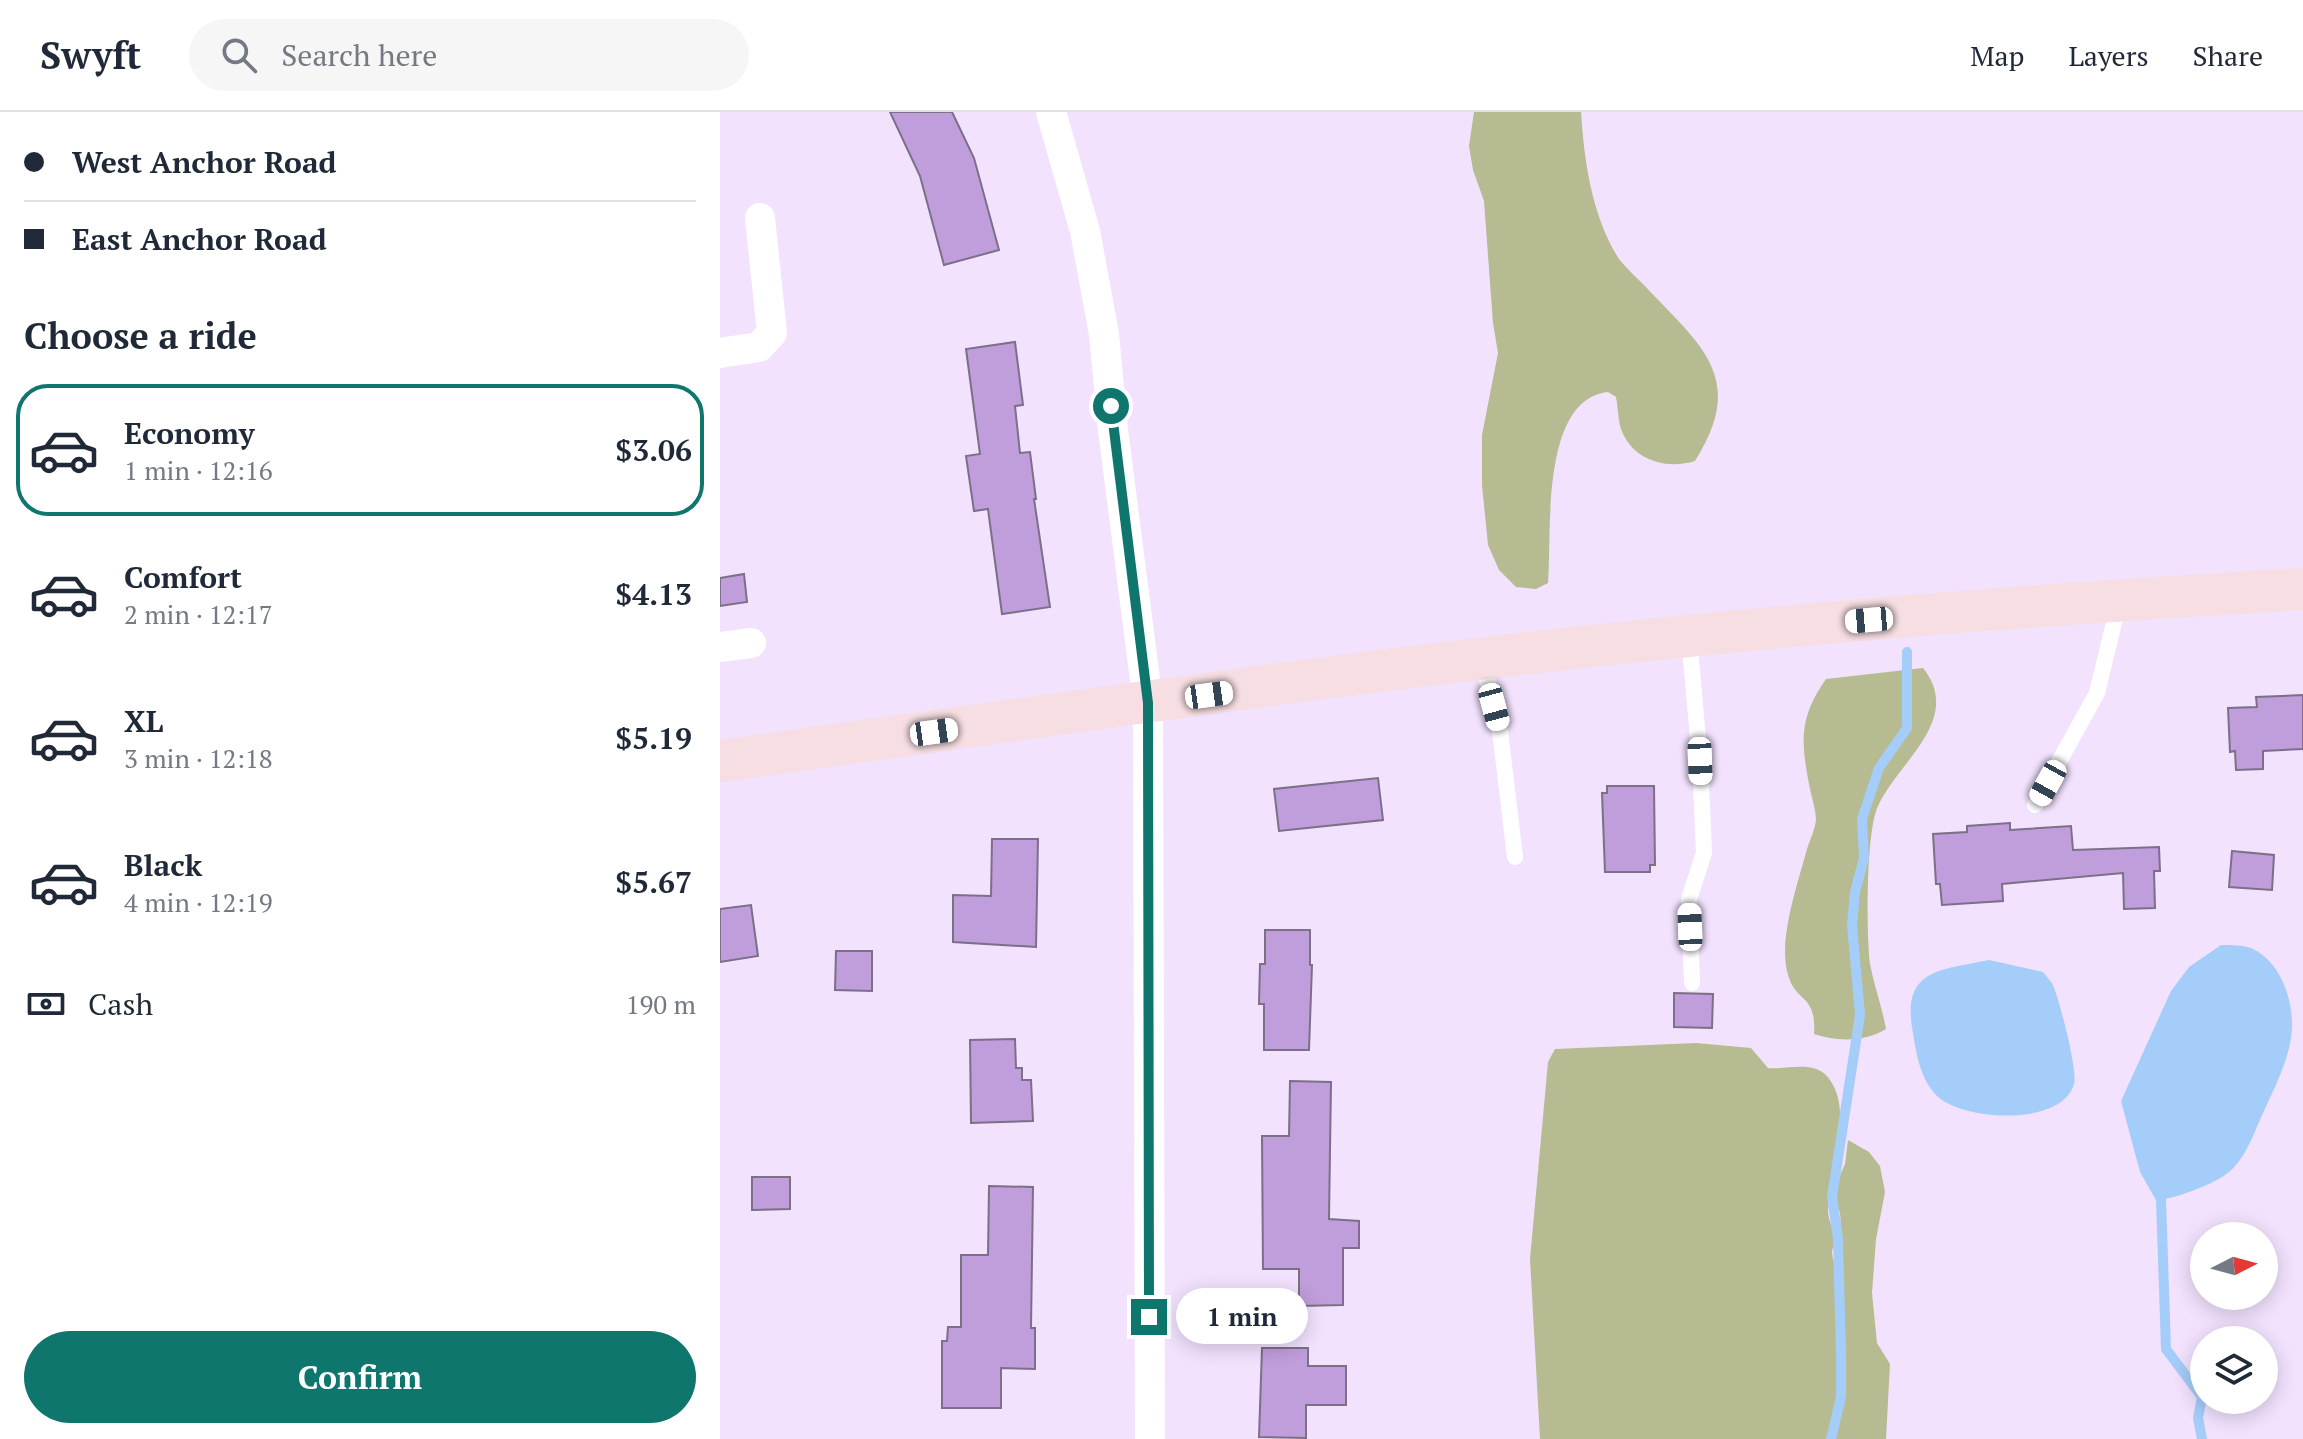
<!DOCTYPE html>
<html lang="en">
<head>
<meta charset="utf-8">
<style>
	body { margin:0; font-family:"PT Serif",serif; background:#f6f6f7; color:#1f2937; height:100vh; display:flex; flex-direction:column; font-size:30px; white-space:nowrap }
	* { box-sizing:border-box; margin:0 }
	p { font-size:26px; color:#747a83 }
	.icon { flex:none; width:44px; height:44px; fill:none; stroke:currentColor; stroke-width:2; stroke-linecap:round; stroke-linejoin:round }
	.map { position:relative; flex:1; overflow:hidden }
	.details { display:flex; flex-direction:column; background:#fff; width:720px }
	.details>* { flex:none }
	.top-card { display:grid; align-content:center; height:176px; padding:0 24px; background:#fff }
	.needle { width:52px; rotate:84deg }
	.tools { position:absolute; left:1470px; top:1110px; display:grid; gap:16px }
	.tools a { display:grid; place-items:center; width:88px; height:88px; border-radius:50%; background:#fff; box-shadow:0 4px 20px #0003; font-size:40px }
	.end { position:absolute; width:36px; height:36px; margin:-18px; border:10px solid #0f766e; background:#fff; box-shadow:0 0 0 4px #fff }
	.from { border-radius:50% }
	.bubble { position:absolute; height:56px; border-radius:28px; background:#fff; box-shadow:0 4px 20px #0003; font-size:26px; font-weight:700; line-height:56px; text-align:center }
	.car { position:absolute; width:24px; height:48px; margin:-24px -12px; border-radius:10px; box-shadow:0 0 6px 2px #0007; background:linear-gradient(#fff 24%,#345 0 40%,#fff 0 76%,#345 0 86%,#fff 0) }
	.top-card b { display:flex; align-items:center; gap:28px; height:76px; font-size:30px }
	.top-card b+b { border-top:2px solid #e0e1e3 }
	.top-card i { width:20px; height:20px; background:#1f2937 }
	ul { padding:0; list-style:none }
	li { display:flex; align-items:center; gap:24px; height:132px; margin:0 16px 12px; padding:0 8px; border:4px solid transparent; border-radius:32px }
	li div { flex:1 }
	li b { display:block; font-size:30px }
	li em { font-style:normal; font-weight:700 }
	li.current { border-color:#0f766e }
	li>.icon { width:72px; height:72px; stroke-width:1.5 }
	h2 { padding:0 24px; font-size:36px; line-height:96px }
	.pay { display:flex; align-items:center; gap:20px; height:88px; padding:0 24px; font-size:30px }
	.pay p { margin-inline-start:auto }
	.button { display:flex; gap:16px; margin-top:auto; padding:16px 24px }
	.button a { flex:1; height:92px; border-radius:48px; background:#0f766e; color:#fff; font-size:32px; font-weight:700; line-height:92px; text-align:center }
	header { display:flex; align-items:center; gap:48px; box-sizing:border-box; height:112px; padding:0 40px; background:#fff; border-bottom:2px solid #e0e1e3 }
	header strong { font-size:38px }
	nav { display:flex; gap:44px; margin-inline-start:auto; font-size:28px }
	.search { width:560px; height:72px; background:#f6f6f7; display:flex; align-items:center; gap:20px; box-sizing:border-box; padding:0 28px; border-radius:44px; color:#747a83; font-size:30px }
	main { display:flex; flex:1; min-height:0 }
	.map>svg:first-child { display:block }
	.green { fill:#b6bb91 }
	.water { fill:#a5cdf9 }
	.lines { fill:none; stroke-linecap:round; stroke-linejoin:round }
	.stream { stroke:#a5cdf9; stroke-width:10 }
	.building { fill:#c09ddb; stroke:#7c6f88; stroke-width:2 }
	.lane { stroke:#fff; stroke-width:16 }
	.street { stroke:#fff; stroke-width:30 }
	.secondary { stroke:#f6dee2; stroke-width:42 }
	.route { stroke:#0f766e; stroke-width:10 }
</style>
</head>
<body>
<header>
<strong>Swyft</strong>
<div class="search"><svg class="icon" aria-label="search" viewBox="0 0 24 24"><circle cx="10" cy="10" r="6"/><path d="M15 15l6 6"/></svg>Search here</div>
<nav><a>Map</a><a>Layers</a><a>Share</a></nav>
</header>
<main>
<section class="details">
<div class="top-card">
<b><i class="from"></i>West Anchor Road</b>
<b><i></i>East Anchor Road</b>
</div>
<h2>Choose a ride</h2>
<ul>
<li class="current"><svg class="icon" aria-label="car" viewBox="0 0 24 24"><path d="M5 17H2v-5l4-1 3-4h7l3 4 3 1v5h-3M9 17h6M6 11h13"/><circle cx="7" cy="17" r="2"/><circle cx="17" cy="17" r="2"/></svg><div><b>Economy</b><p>1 min · 12:16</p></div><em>$3.06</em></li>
<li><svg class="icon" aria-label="car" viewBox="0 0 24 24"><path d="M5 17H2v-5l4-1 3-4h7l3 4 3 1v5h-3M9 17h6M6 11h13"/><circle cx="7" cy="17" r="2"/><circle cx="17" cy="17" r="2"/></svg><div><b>Comfort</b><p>2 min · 12:17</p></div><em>$4.13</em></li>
<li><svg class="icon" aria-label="car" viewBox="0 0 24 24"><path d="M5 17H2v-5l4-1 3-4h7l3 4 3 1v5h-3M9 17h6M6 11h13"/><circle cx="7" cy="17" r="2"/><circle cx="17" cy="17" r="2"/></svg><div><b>XL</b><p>3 min · 12:18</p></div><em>$5.19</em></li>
<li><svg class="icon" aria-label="car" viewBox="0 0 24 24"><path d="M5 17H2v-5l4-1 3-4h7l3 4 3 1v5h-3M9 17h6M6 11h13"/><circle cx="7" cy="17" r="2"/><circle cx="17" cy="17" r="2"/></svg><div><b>Black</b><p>4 min · 12:19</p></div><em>$5.67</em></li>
</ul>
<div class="pay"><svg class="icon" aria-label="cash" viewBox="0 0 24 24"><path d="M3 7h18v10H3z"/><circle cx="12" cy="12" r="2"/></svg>Cash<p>190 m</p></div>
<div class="button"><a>Confirm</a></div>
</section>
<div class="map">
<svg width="1583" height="1327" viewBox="0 0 1583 1327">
	<rect width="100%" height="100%" fill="#f2e2fe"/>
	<!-- green -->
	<g class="green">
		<path d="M754,0H861C864,48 872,105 899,147C906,156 916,165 924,173C980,233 1028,265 975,349C946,358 912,348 901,317C898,307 898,295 896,285L888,280C820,287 832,422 828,471L816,477L796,475L779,458L768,433L762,373V323L778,241L773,211L764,89L753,58L749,34Z"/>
		<path d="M1203,556C1244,607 1178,650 1158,694C1146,718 1146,823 1150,852C1154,873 1162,895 1166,917C1145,930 1117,930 1094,922C1097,880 1074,892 1067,859C1059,824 1078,771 1087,737C1090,728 1095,717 1096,708C1096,698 1092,687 1090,677C1081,631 1078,607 1106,567Z"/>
		<path d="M976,931L1031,936L1048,956C1068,958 1096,947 1110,968C1134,1002 1108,1060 1108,1099C1108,1109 1115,1119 1115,1129C1115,1133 1112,1136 1112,1140C1112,1146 1115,1152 1116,1158C1118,1186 1116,1216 1118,1243L1125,1244L1122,1128L1120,1101L1115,1086L1117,1070L1125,1052L1128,1028L1149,1040L1160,1054L1165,1080L1156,1127L1152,1181L1157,1231L1170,1252L1166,1327H820L810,1147L828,950L835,937Z"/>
	</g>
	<!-- water -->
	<g class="water">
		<path d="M1501,833C1510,833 1522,833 1531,836C1563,850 1576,895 1571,926C1567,952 1554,977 1543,1001C1534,1021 1524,1051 1505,1063C1491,1073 1452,1088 1436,1088L1420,1060L1401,989L1451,879L1469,855Z"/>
		<path d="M1269,848L1323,860L1332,871C1339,885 1358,959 1354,972C1342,1015 1243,1009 1217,984C1199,966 1196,939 1192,915C1183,856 1223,858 1269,848Z"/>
	</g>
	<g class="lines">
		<!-- stream -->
		<g class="stream">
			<polyline points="1441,1088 1446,1237 1482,1285 1478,1306 1482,1327"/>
			<polyline points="1111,1327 1121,1285 1121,1242 1118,1127 1112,1085 1140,903 1132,813 1135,780 1144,746 1142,707 1159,656 1187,616 1187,540"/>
		</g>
	</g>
	<!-- building -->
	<g class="building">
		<polygon points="170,0 232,0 254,46 279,138 224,153 200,64"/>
		<polygon points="295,230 303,293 295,294 300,341 310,340 316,387 314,387 330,495 282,502 268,397 254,399 246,344 260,342 246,237"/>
		<polygon points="24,462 27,490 0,494 0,466"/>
		<polygon points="1583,583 1583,637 1543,639 1543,657 1516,658 1515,639 1510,640 1508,596 1537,595 1536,585"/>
		<polygon points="658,666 663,708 559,719 554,677"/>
		<polygon points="887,674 934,674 935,753 930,753 930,760 885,760 882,681 887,681"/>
		<polygon points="1290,711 1290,718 1351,714 1353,738 1439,735 1440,759 1434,759 1435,796 1404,797 1403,761 1282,772 1283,789 1222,793 1220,772 1216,772 1213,722 1247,720 1247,714"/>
		<polygon points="272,727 318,727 316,835 233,830 233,783 271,784"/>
		<polygon points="1512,739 1554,743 1552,778 1509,775"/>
		<polygon points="31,793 38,844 0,850 0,797"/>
		<polygon points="545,818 590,818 590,853 592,853 589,938 544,938 544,892 539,892 540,852 545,852"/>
		<polygon points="116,839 152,839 152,879 115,878"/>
		<polygon points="954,881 993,882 992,916 954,915"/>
		<polygon points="295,927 296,956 302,956 302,968 311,968 313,1009 251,1011 250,928"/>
		<polygon points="570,969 611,970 609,1107 639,1109 639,1136 623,1136 623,1193 579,1194 579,1157 543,1157 542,1024 569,1024"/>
		<polygon points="32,1065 70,1065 70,1097 32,1098"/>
		<polygon points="269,1074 313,1075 311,1216 315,1216 315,1257 281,1256 281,1296 222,1296 222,1229 227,1229 228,1215 241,1215 241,1143 268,1143"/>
		<polygon points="542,1236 588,1236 588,1254 626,1254 626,1293 586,1293 586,1326 539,1325"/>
	</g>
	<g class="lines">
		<!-- lane -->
		<g class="lane">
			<polyline points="969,525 980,649 984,741 969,787 972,871"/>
			<polyline points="762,548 780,619 795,745"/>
			<polyline points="1315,693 1377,581 1399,490"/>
		</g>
		<!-- street -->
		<g class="street">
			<polyline points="331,0 365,119 384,222 393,318 428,591 430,1327"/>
			<polyline points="0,241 39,235 52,221 40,106"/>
			<polyline points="0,535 31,531"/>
		</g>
		<!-- secondary -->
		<path class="secondary" d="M0,649C322,605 645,556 968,524C1173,503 1378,489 1583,477"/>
	</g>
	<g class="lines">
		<!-- route -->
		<polyline class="route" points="391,294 428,591 429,1205"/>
	</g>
</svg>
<div class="tools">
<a><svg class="needle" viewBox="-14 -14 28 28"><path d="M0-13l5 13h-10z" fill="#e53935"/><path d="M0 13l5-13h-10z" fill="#747a83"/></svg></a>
<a><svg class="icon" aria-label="layers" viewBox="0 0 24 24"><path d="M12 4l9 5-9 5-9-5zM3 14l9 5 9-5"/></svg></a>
</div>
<i class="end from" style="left:391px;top:294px"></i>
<i class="end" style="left:429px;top:1205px"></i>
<div class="bubble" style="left:456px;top:1176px;width:132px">1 min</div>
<i class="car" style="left:1149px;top:508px;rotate:265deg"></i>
<i class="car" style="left:489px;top:583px;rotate:82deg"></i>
<i class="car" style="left:774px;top:595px;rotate:165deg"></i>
<i class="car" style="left:214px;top:620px;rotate:82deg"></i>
<i class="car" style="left:980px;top:649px;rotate:178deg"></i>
<i class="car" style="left:1328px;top:671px;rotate:209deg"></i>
<i class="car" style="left:970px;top:815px;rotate:358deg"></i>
</div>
</main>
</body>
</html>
